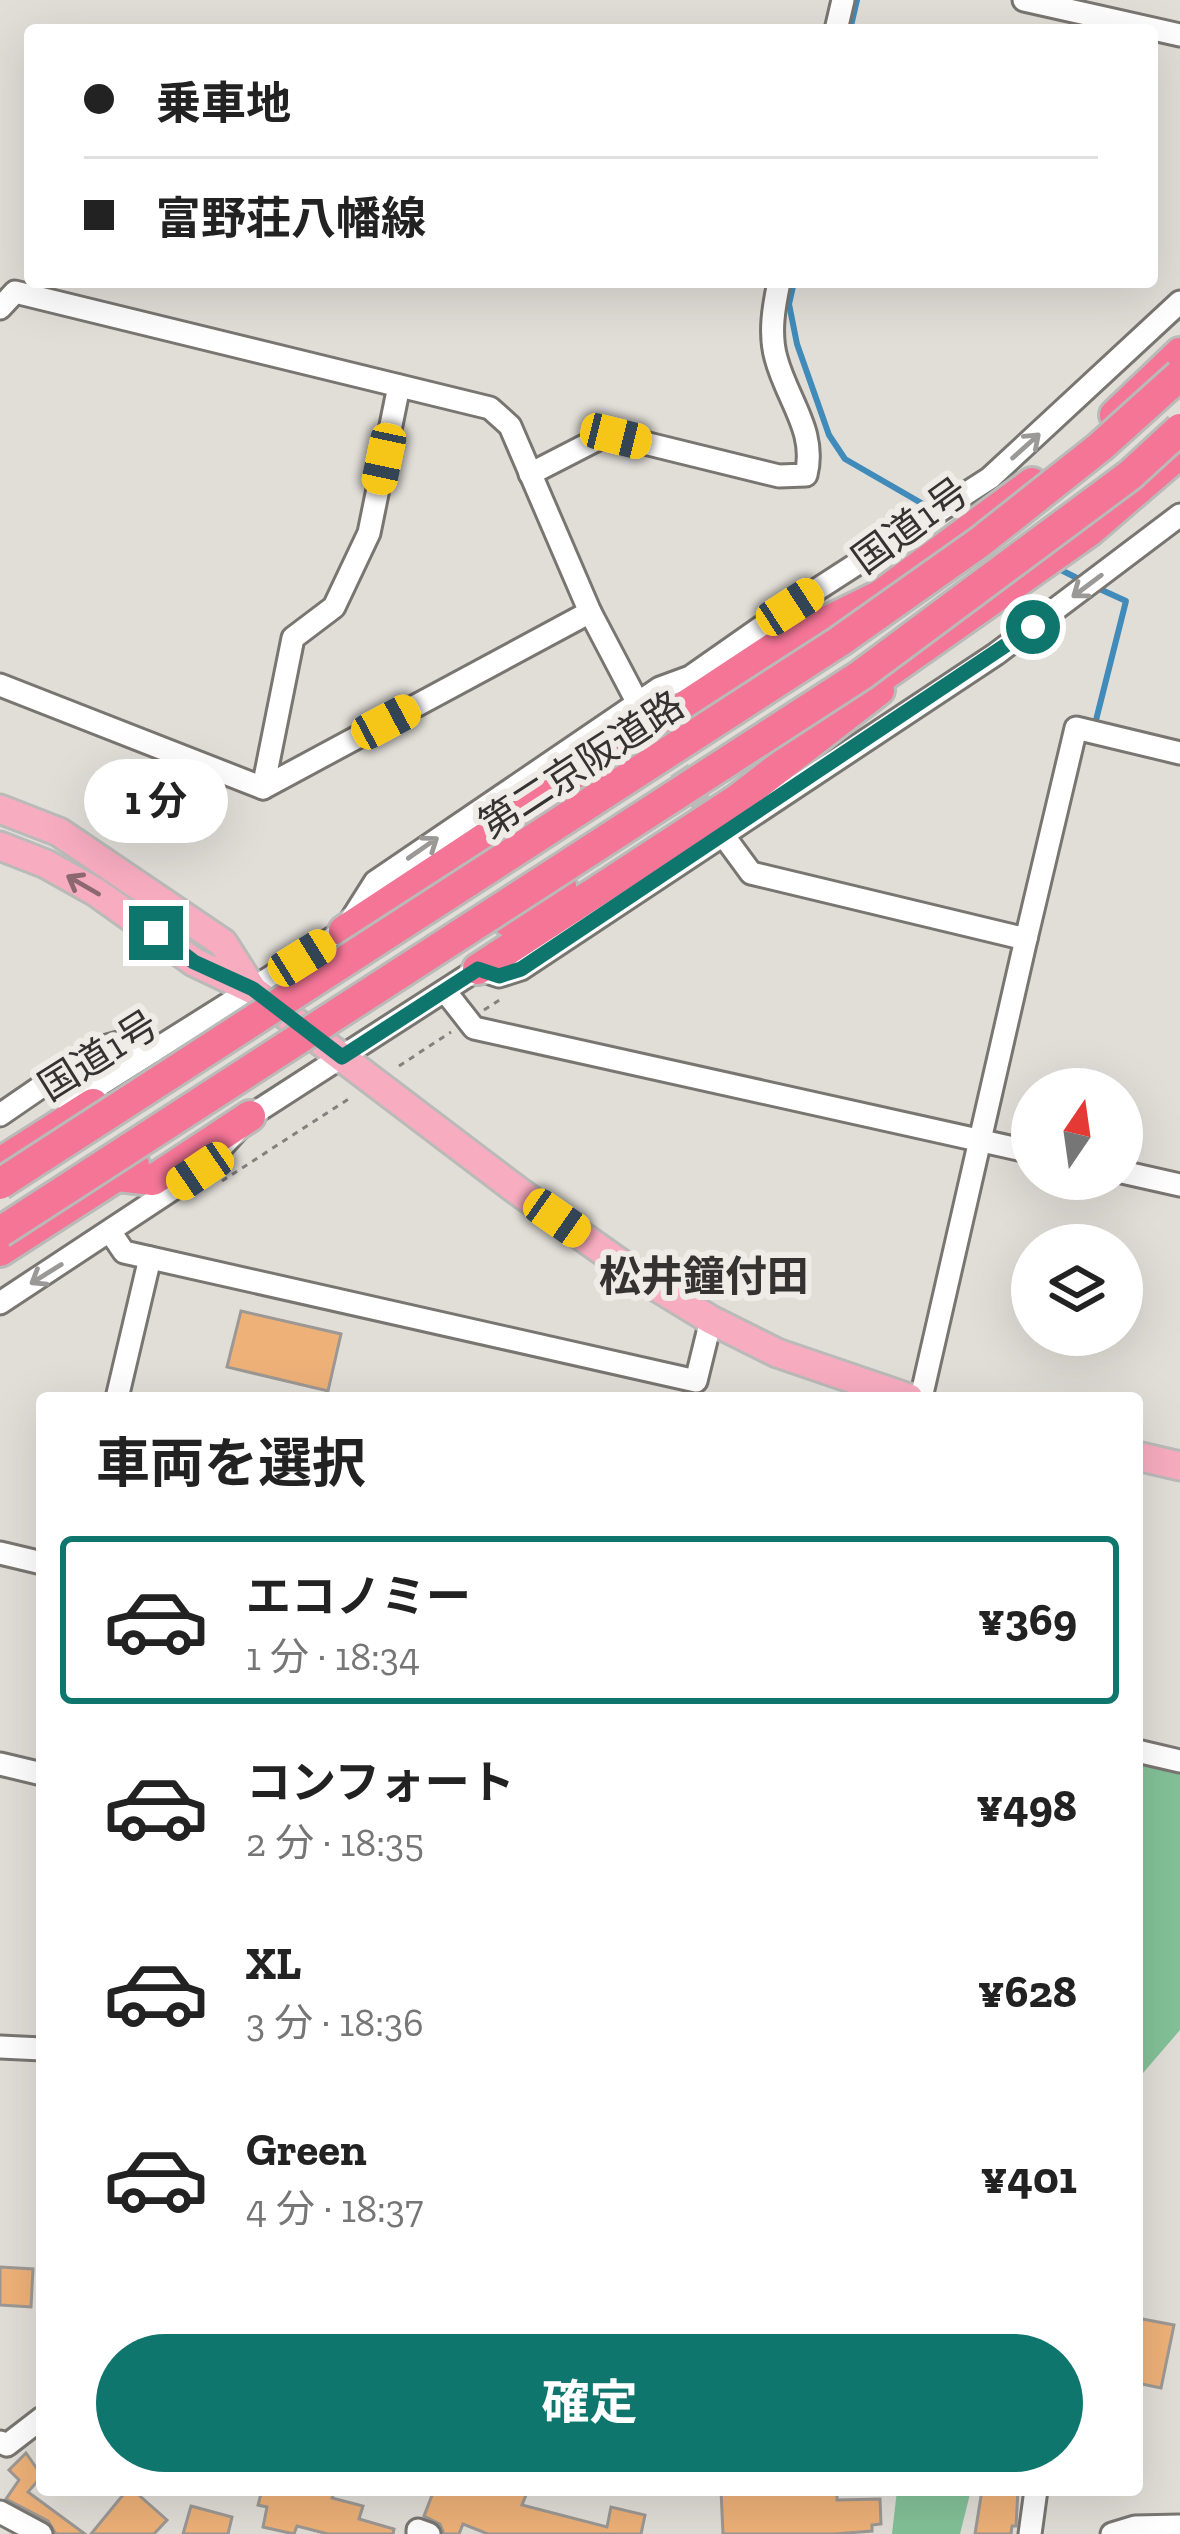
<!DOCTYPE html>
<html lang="ja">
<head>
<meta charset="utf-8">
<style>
	body { margin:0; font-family:"Zilla Slab","Noto Sans JP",serif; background:#f6f6f6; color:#222; height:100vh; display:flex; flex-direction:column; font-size:45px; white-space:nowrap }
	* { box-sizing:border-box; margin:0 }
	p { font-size:39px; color:#767676 }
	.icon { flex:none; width:66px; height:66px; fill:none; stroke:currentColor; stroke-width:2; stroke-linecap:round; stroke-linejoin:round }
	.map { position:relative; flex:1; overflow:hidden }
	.panel { position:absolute; left:36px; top:1392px; width:1107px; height:1104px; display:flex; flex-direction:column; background:#fff; border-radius:12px; box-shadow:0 12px 48px #0002 }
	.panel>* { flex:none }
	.hud { position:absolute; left:24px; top:24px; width:1134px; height:264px; border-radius:12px; box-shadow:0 12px 48px #0002; display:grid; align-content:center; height:264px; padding:0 60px; background:#fff }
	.needle { width:78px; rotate:13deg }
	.buttons { position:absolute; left:1011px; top:1068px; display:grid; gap:24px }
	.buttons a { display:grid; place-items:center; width:132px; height:132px; border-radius:50%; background:#fff; box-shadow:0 12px 48px #0002; font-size:60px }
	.end { position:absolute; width:54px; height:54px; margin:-27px; border:15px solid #0f766e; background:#fff; box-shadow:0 0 0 6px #fff }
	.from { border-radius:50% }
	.bubble { position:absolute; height:84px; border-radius:42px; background:#fff; box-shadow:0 12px 48px #0002; font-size:39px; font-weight:700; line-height:84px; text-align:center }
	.car { position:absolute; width:36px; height:72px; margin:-36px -18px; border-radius:15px; box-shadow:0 0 9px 3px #0007; background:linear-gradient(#f5c518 24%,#345 0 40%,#f5c518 0 76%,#345 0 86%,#f5c518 0) }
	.hud b { display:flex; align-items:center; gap:42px; height:114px; font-size:45px }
	.hud b+b { border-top:3px solid #e0e0e0 }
	.hud i { width:30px; height:30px; background:#222 }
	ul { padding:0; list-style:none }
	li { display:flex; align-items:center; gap:36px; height:168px; margin:0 24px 18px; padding:0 36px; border:6px solid transparent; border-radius:12px }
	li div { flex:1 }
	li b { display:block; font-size:45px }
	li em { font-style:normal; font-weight:700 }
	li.active { border-color:#0f766e }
	li>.icon { width:108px; height:108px; stroke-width:1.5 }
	h2 { padding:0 60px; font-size:54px; line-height:144px }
	.action { display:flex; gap:24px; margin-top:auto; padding:24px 60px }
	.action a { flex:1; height:138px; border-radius:72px; background:#0f766e; color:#fff; font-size:48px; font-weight:700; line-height:138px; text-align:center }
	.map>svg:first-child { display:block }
	.green { fill:#83c198 }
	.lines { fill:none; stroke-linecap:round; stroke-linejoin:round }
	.stream { stroke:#408bba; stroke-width:6 }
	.building { fill:#eeb178; stroke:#9d9894; stroke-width:3 }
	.minor-tunnel { stroke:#bebcb7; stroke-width:21; stroke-dasharray:21 10; stroke-linecap:butt }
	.minor-casing { stroke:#797571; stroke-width:27 }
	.major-casing { stroke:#babab9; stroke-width:33 }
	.highway-casing { stroke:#babab9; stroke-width:36 }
	.path { stroke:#83817d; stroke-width:3; stroke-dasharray:6 6; stroke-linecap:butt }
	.minor { stroke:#fff; stroke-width:21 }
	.major { stroke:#f8acc0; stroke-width:27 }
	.highway { stroke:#f47596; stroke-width:30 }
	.highway-bridge-casing { stroke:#babab9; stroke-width:36; stroke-linecap:butt }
	.highway-bridge { stroke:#f47596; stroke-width:30 }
	.oneway { stroke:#9a9998 }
	.oneway2 { stroke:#8c6971 }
	.route { stroke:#0f766e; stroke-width:15 }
	.labels { text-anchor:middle; stroke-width:12; stroke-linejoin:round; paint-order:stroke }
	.street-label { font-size:39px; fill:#343331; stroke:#efebe6 }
	.neighbourhood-label { font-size:42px; font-weight:bold; fill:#343331; stroke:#efebe6 }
</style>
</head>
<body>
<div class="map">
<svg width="1180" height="2534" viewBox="0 0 1180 2534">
	<rect width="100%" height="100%" fill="#e1ded8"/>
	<!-- green -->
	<g class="green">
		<polygon points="1137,1758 1180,1768 1180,2030 1137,2080"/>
		<polygon points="897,2490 971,2490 960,2534 892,2534"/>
	</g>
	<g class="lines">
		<!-- stream -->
		<g class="stream">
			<polyline points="850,30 857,0"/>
			<polyline points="794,282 789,304 797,344 829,435 845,459 930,508"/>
			<polyline points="1055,567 1081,580"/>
			<polyline points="1093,586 1126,601 1094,728"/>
		</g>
	</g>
	<!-- building -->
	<g class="building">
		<polygon points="241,1311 341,1334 328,1391 227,1367"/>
		<polygon points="0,2267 33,2269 31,2307 0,2305"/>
		<polygon points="1137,2318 1174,2325 1161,2388 1137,2383"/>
		<polygon points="26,2453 42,2476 28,2492 85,2534 56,2534 48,2521 6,2499 19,2480 9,2470"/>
		<polygon points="127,2490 133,2490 167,2520 154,2534 91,2534"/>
		<polygon points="262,2490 335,2490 332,2498 363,2506 359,2519 394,2529 393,2534 328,2534 297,2526 294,2534 263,2527 267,2507 258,2505"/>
		<polygon points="434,2490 528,2490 522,2505 607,2527 611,2507 645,2515 641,2534 488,2534 463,2524 459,2534 444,2534 440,2524 424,2516"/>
		<polygon points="721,2490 837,2490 837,2500 880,2499 881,2524 872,2525 872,2531 835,2534 723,2534"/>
		<polygon points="982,2490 1018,2490 1016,2526 1012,2526 1011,2534 975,2534"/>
		<polygon points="191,2506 232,2517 228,2534 183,2534"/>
	</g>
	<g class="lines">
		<!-- minor-tunnel -->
		<polyline class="minor-tunnel" points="662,744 715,824"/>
		<!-- minor casing -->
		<g class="minor-casing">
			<g id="minor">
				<polyline points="1024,0 1180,35"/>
				<polyline points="836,30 843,0"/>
				<polyline points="0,308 15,292 490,408 510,426 590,612 642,711"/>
				<path d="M530,474L600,438L616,436L779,476L806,475C817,431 787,400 776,358C769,333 774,306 779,282"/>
				<polyline points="0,685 263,788 590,612"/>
				<polyline points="263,788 293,638 334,607 369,533 399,386"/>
				<polyline points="715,824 751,873 1026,939 921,1398"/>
				<polyline points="1026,939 1076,728 1180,753"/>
				<polyline points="445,991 474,1028 1032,1152"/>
				<polyline points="69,1104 344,931 375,882 660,688 690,677 790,607 990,478 1180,302"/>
				<polyline points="0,1115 96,1049 118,1043 153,1051"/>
				<polyline points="1122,1172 1180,1185"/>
				<polyline points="111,1233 124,1252 696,1381 711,1320"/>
				<polyline points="0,1303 200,1171 250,1116 478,969 499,976 521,969 996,654 1180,515"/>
				<polyline points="117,1398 150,1258"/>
				<polyline points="0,1553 42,1563"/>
				<polyline points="1137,1751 1180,1761"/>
				<polyline points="0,1764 42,1774"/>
				<polyline points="0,2047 42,2049"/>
				<polyline points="0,2442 7,2445 42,2418"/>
				<polyline points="0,2512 41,2534"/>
				<polyline points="418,2534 418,2530 429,2534"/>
				<polyline points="1030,2534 1036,2490"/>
				<polyline points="1112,2534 1135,2527 1180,2526"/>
			</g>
		</g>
		<!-- major casing -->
		<g class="major-casing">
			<g id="major">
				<polyline points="0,809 59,832 223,943 253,990"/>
				<polyline points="0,846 46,864 96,892 194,962 253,990 518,1191 634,1273 711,1320 777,1353 909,1398"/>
				<polyline points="1137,1456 1180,1466"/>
			</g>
		</g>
		<!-- highway casing -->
		<g class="highway-casing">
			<g id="highway">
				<polyline points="1115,415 1180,353"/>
				<polyline points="882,594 1032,483"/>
				<polyline points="853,697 1088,532 1180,453"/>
				<polyline points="508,921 561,886"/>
				<polyline points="344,931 775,647 879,596"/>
				<polyline points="478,969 738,799 879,690"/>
				<polyline points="0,1163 93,1104"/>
				<polyline points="118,1176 153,1180 250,1116"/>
				<polyline points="0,1251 134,1165"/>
			</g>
		</g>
		<!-- path -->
		<g class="path">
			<polyline points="484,1010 501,999"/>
			<polyline points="399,1066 451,1032"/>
			<polyline points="222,1181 350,1098"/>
		</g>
		<!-- minor -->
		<use href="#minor" class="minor"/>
		<!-- major -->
		<use href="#major" class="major"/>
		<!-- highway -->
		<use href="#highway" class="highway"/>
		<!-- highway-bridge casing -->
		<g class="highway-bridge-casing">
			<g id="highway-bridge">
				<polyline points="0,1184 840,641 980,542 1100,447 1180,375"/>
				<polyline points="0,1232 861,675 1130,475 1180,429"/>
			</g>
		</g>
		<!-- highway-bridge -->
		<use href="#highway-bridge" class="highway-bridge"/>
	</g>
	<!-- one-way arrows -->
	<defs><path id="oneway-shaft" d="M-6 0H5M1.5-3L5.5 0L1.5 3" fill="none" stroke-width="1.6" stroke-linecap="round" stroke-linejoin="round" transform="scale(3)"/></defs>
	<g class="oneway">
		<use href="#oneway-shaft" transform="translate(1026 446) rotate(-42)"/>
		<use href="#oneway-shaft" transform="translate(1087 586) rotate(143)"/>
		<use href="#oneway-shaft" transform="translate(423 848) rotate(-35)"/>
		<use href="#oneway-shaft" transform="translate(46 1274) rotate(148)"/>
	</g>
	<use class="oneway2" href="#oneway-shaft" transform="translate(83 885) rotate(-150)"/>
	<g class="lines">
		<!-- route -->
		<polyline class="route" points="156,933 194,962 253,989 342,1057 478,969 499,976 521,969 1033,627"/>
	</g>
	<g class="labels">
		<!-- street labels -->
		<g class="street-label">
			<text transform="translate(910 525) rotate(-36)" y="14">国道1号</text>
			<text transform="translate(581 764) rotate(-33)" y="14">第二京阪道路</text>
			<text transform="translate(98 1055) rotate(-32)" y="14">国道1号</text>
		</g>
		<!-- neighbourhood labels -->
		<g class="neighbourhood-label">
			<text x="704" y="1291">松井鐘付田</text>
		</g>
	</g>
</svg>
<div class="buttons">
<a><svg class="needle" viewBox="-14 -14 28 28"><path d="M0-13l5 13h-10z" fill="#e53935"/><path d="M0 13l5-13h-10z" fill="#767676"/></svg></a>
<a><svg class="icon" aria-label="layers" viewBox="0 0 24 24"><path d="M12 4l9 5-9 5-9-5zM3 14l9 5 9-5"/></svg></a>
</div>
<i class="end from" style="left:1033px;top:627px"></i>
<i class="end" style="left:156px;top:933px"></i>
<div class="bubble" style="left:84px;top:759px;width:144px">1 分</div>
<i class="car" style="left:616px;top:436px;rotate:104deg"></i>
<i class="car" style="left:384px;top:459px;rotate:192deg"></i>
<i class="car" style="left:790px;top:607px;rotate:57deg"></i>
<i class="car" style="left:386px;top:722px;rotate:62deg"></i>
<i class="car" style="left:302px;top:958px;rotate:58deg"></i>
<i class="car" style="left:200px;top:1171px;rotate:236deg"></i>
<i class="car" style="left:557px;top:1218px;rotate:125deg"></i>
<div class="hud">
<b><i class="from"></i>乗車地</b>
<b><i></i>富野荘八幡線</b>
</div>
<section class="panel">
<h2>車両を選択</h2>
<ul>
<li class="active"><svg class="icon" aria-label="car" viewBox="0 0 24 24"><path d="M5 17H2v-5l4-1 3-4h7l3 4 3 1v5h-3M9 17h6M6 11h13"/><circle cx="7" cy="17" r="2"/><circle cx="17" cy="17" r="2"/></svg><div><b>エコノミー</b><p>1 分 · 18:34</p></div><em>¥369</em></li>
<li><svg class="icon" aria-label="car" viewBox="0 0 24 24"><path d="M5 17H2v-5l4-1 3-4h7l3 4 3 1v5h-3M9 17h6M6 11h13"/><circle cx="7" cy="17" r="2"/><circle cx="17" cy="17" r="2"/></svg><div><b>コンフォート</b><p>2 分 · 18:35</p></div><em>¥498</em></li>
<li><svg class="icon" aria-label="car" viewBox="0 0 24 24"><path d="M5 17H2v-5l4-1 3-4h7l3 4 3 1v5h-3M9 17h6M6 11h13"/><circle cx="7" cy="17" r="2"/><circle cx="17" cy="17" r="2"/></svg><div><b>XL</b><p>3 分 · 18:36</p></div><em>¥628</em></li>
<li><svg class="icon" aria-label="car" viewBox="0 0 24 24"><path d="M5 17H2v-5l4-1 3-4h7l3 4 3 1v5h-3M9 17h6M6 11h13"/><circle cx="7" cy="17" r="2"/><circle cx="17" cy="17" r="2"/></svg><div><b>Green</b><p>4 分 · 18:37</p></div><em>¥401</em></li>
</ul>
<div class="action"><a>確定</a></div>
</section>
</div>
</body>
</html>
